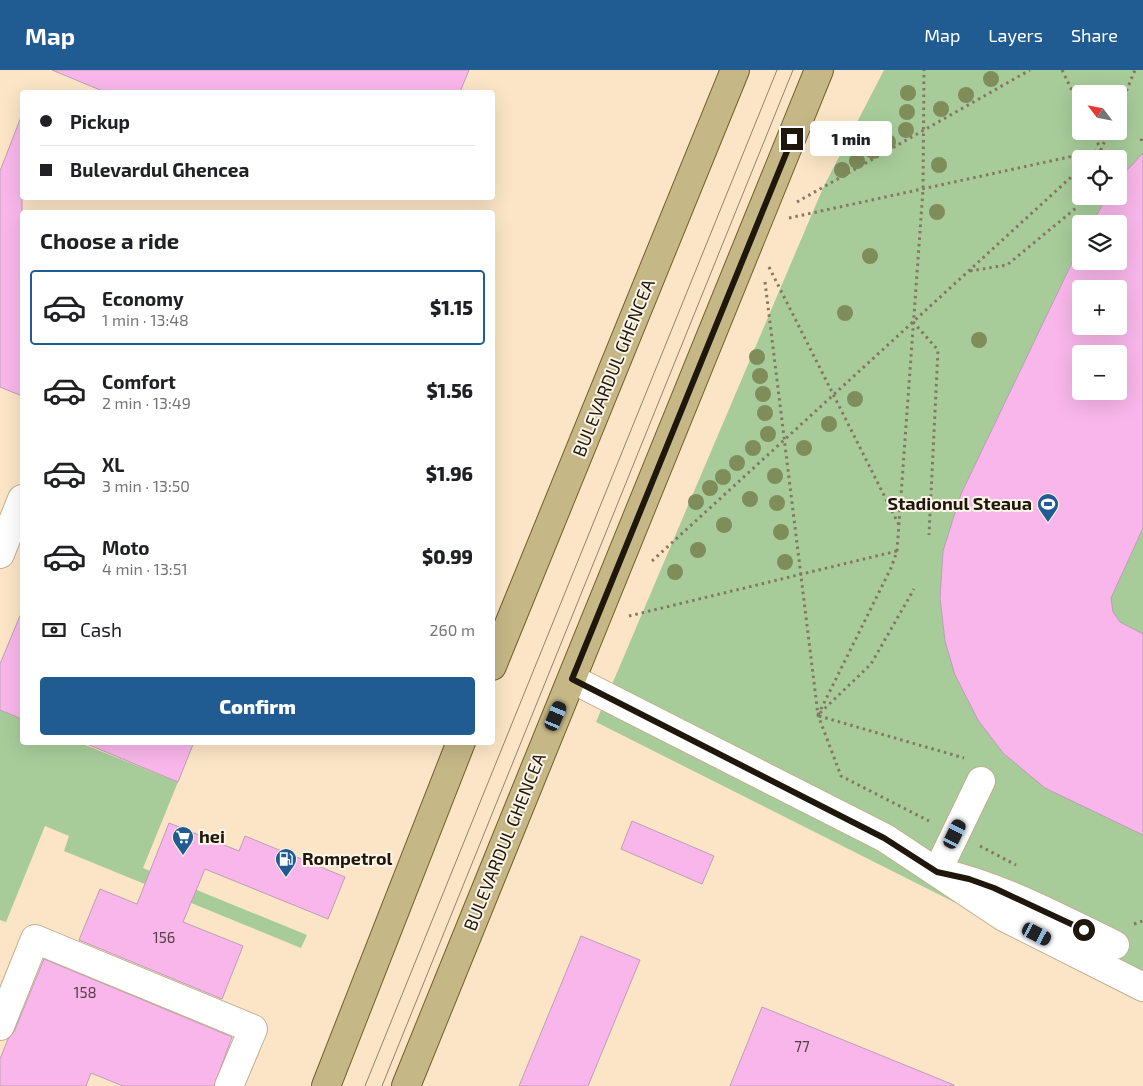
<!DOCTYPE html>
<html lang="en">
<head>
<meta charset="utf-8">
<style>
	body { margin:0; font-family:"Exo 2",sans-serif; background:#f6f6f6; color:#202124; height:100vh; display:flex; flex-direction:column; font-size:19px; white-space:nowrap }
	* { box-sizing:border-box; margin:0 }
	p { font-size:16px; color:#757577 }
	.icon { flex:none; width:28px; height:28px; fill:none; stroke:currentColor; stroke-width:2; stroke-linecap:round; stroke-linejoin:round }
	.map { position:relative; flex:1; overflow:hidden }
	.details { position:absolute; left:20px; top:140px; width:475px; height:535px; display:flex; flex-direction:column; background:#fff; border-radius:5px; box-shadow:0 5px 20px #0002 }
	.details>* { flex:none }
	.top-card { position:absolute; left:20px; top:20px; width:475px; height:110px; border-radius:5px; box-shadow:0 5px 20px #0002; display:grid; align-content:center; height:110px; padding:0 20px; background:#fff }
	.needle { width:32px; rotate:302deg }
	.controls { position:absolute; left:1072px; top:15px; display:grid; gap:10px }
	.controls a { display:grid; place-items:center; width:55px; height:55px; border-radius:5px; background:#fff; box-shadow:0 5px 20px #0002; font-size:25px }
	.end { position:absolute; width:22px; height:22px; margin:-11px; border:6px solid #1f170c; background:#fff; box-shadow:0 0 0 2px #fff }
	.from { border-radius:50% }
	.bubble { position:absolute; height:35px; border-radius:5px; background:#fff; box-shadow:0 5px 20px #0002; font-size:16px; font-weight:800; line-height:35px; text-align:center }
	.car { position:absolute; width:15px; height:30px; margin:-15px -8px; border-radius:6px; box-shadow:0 0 4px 1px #0007; background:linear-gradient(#222 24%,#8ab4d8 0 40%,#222 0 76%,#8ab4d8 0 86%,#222 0) }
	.top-card b { display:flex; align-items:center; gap:18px; height:48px; font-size:19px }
	.top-card b+b { border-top:1px solid #e0e0e0 }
	.top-card i { width:12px; height:12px; background:#202124 }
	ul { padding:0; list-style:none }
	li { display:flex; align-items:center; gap:15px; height:75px; margin:0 10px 8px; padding:0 10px; border:2px solid transparent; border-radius:5px }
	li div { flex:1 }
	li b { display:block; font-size:19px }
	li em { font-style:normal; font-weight:800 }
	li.selected { border-color:#205b92 }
	li>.icon { width:45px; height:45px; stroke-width:1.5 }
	h2 { padding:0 20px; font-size:22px; line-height:60px }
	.pay { display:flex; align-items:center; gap:12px; height:55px; padding:0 20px; font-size:19px }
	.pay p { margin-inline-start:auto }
	.button { display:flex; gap:10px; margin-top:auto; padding:10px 20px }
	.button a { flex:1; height:58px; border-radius:5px; background:#205b92; color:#fff; font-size:20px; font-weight:800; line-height:58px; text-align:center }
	header { display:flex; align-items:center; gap:30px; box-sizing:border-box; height:70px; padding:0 25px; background:#205b92; color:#fff }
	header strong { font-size:24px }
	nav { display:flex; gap:28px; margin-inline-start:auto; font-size:18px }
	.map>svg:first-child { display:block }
	.green { fill:#a7cc9a; fill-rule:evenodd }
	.building { fill:#f8b6ea; stroke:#bd9fb6; fill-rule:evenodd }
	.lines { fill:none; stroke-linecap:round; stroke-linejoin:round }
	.minor-casing { stroke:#c2ad90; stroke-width:30 }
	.major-casing { stroke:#726027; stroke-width:30 }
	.path { stroke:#867763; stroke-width:3; stroke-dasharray:2.5 4; stroke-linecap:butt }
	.minor { stroke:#fff; stroke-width:28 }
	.major { stroke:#c5b786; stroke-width:28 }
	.tram { stroke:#92836d; stroke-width:1 }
	.tree { fill:#7f8d5a }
	.route { stroke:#1f170c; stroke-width:6 }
	.labels { text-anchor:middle; stroke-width:4; stroke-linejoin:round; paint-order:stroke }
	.number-label { font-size:15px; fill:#553f44 }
	.street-label { font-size:18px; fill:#1f170c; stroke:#fdf4e8 }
	.poi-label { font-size:18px; font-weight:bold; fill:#1f170c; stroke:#fdf4e8; text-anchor:start }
</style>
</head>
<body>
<header>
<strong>Map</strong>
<nav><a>Map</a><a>Layers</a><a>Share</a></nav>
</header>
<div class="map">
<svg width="1143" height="1016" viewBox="0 0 1143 1016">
	<rect width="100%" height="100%" fill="#fbe5c6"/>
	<!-- green -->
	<g class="green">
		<path d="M884,0H1143V927L596,652L823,118ZM1081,24H1119V61H1081ZM1081,89H1119V126H1081ZM1081,154H1119V191H1081ZM1081,219H1119V256H1081ZM1081,284H1119V321H1081Z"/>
		<polygon points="0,640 22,649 22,672 80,673 178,712 143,798 307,865 301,878 64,781 69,766 45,756 6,852 0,850"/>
	</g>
	<!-- building -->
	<g class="building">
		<polygon points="52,0 469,0 460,22 105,22"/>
		<polygon points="21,47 22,48 22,326 0,317 0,101"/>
		<path d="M1143,83V458L1111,528L1113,542L1120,552L1143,564V765L1045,718L1003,683L978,650L955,605L945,571L940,528L943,481L961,424L1081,174V191H1119V154H1092L1107,126H1119V109ZM1081,219H1119V256H1081ZM1081,284H1119V321H1081Z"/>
		<polygon points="22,541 22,649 0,640 0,594"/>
		<polygon points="82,672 194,672 178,712"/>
		<polygon points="632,751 714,786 702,814 621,779"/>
		<polygon points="169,753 239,781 245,766 345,807 328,849 205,799 183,852 243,876 222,929 79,870 100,819 137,834"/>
		<polygon points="581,866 640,890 588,1016 519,1016"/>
		<polygon points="44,889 232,967 214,1016 123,1016 91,1003 86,1016 0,1016 0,989 8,969 14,962"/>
		<polygon points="762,937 954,1015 954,1016 730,1016"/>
	</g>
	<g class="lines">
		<!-- minor casing -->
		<g class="minor-casing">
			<g id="minor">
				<polyline points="0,484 22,429"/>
				<polyline points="572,609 885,768 1004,847 1143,917"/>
				<path d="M981,711L937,802C1001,816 1057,847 1115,875"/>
				<polyline points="0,956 35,869 253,959 229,1016"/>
			</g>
		</g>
		<!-- major casing -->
		<g class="major-casing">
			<g id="major">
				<polyline points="492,596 735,0"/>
				<polyline points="326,1016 461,672"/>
				<polyline points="406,1016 819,0"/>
			</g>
		</g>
		<!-- path -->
		<g class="path">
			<polyline points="1062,0 1081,39"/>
			<polyline points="1119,39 1135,0"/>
			<polyline points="1092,61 1101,80"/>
			<polyline points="1141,71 1143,65"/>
			<polyline points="1091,89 1101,80 1109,61"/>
			<polyline points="797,132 1030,0"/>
			<polyline points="789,148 1101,80"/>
			<polyline points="769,197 899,455"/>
			<polyline points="970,201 1007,195 1076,138"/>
			<polyline points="765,212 818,645 841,706 929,751"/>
			<polyline points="913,252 938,280 929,465"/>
			<polyline points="652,491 1081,98"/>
			<polyline points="629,546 897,481"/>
			<polyline points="820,643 871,594 914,519"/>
			<polyline points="818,645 891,498 897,481 923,120 924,0"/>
			<polyline points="819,646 964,688"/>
			<polyline points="980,776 1016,795"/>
			<polyline points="1134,854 1143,851"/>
		</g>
		<!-- minor -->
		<use href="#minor" class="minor"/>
		<!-- major -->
		<use href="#major" class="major"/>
		<!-- tram -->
		<g class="tram">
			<polyline points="365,1016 777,0"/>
			<polyline points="382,1016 793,0"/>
		</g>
	</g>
	<!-- trees -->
	<g class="tree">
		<circle cx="991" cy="9" r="8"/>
		<circle cx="908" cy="23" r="8"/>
		<circle cx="966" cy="25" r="8"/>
		<circle cx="941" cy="39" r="8"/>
		<circle cx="907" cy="42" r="8"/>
		<circle cx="906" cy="60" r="8"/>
		<circle cx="888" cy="72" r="8"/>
		<circle cx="873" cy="81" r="8"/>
		<circle cx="857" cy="91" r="8"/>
		<circle cx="939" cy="95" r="8"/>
		<circle cx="842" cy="100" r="8"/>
		<circle cx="937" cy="142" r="8"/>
		<circle cx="870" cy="186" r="8"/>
		<circle cx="845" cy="243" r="8"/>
		<circle cx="979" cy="270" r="8"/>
		<circle cx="757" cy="287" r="8"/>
		<circle cx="760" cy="306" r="8"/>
		<circle cx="763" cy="324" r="8"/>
		<circle cx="855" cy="329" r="8"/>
		<circle cx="765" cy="343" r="8"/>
		<circle cx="829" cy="354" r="8"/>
		<circle cx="768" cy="364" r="8"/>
		<circle cx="753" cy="378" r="8"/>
		<circle cx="804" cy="378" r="8"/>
		<circle cx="737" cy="393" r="8"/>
		<circle cx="775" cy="406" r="8"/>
		<circle cx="723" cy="407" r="8"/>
		<circle cx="710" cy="418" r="8"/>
		<circle cx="750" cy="429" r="8"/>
		<circle cx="696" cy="432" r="8"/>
		<circle cx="777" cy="433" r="8"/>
		<circle cx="724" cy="455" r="8"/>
		<circle cx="781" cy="462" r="8"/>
		<circle cx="698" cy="480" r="8"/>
		<circle cx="785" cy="492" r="8"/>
		<circle cx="675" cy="502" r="8"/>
	</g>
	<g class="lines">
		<!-- route -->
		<polyline class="route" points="792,69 572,609 884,768 937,802 969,809 994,818 1084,860"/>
	</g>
	<!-- icons -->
	<defs>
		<g id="stadium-pin" transform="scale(1.125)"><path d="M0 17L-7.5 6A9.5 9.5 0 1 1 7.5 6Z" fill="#205b92" stroke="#fdf4e8"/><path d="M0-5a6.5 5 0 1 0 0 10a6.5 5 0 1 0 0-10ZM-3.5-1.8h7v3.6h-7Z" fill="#fff"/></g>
		<g id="supermarket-pin" transform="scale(1.125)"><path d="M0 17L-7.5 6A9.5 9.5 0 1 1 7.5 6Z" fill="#205b92" stroke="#fdf4e8"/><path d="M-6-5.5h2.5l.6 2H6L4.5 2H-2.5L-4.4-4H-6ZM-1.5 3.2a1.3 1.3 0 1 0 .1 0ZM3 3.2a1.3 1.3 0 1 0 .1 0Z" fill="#fff"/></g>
		<g id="fuel-pin" transform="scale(1.125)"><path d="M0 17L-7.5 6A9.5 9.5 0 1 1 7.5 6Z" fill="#205b92" stroke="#fdf4e8"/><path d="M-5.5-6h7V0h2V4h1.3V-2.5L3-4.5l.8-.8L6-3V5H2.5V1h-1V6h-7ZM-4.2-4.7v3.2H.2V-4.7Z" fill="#fff"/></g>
	</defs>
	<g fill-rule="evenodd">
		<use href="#stadium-pin" x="1048" y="434"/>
		<use href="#supermarket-pin" x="183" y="767"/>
		<use href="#fuel-pin" x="286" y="789"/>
	</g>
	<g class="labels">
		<!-- number labels -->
		<g class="number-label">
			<text x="164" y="873">156</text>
			<text x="85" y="928">158</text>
			<text x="802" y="982">77</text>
		</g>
		<!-- street labels -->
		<g class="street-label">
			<text transform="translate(614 298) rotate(-68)" y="6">BULEVARDUL GHENCEA</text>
			<text transform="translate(505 772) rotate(-68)" y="6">BULEVARDUL GHENCEA</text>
		</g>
		<!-- poi labels -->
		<g class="poi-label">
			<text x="1032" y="440" text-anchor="end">Stadionul Steaua</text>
			<text x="199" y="773">hei</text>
			<text x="302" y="795">Rompetrol</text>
		</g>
	</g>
</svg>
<div class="controls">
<a><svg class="needle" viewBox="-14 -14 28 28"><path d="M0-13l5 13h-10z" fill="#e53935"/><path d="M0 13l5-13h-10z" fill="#757577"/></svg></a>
<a><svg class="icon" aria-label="locate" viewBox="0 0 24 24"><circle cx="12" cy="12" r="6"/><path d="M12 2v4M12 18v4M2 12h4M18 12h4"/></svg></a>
<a><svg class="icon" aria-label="layers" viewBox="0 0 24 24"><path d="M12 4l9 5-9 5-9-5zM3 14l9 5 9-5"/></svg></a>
<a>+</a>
<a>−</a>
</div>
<i class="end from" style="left:1084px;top:860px"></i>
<i class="end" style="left:792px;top:69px"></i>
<div class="bubble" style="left:810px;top:51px;width:82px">1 min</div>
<i class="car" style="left:556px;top:646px;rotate:23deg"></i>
<i class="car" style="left:955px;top:764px;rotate:26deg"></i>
<i class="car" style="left:1037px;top:864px;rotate:117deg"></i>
<div class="top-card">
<b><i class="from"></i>Pickup</b>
<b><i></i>Bulevardul Ghencea</b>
</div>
<section class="details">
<h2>Choose a ride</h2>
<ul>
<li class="selected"><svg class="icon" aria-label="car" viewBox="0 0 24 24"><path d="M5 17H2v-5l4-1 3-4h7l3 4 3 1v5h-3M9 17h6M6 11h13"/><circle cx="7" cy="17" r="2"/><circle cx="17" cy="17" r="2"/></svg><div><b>Economy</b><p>1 min · 13:48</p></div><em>$1.15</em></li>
<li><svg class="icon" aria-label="car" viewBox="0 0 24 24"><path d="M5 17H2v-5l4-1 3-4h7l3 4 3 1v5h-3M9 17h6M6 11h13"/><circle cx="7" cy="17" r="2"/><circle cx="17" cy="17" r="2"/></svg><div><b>Comfort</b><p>2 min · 13:49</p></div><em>$1.56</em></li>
<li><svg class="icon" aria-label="car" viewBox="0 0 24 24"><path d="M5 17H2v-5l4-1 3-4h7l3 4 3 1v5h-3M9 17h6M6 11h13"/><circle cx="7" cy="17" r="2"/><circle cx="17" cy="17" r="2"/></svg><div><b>XL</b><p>3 min · 13:50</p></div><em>$1.96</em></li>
<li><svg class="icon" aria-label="car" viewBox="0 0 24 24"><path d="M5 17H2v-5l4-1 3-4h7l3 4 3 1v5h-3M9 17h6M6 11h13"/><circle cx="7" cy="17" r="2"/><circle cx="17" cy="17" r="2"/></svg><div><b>Moto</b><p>4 min · 13:51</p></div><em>$0.99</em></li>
</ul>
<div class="pay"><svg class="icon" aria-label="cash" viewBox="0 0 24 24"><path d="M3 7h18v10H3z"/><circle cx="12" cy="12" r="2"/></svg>Cash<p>260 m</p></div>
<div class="button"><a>Confirm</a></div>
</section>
</div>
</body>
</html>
